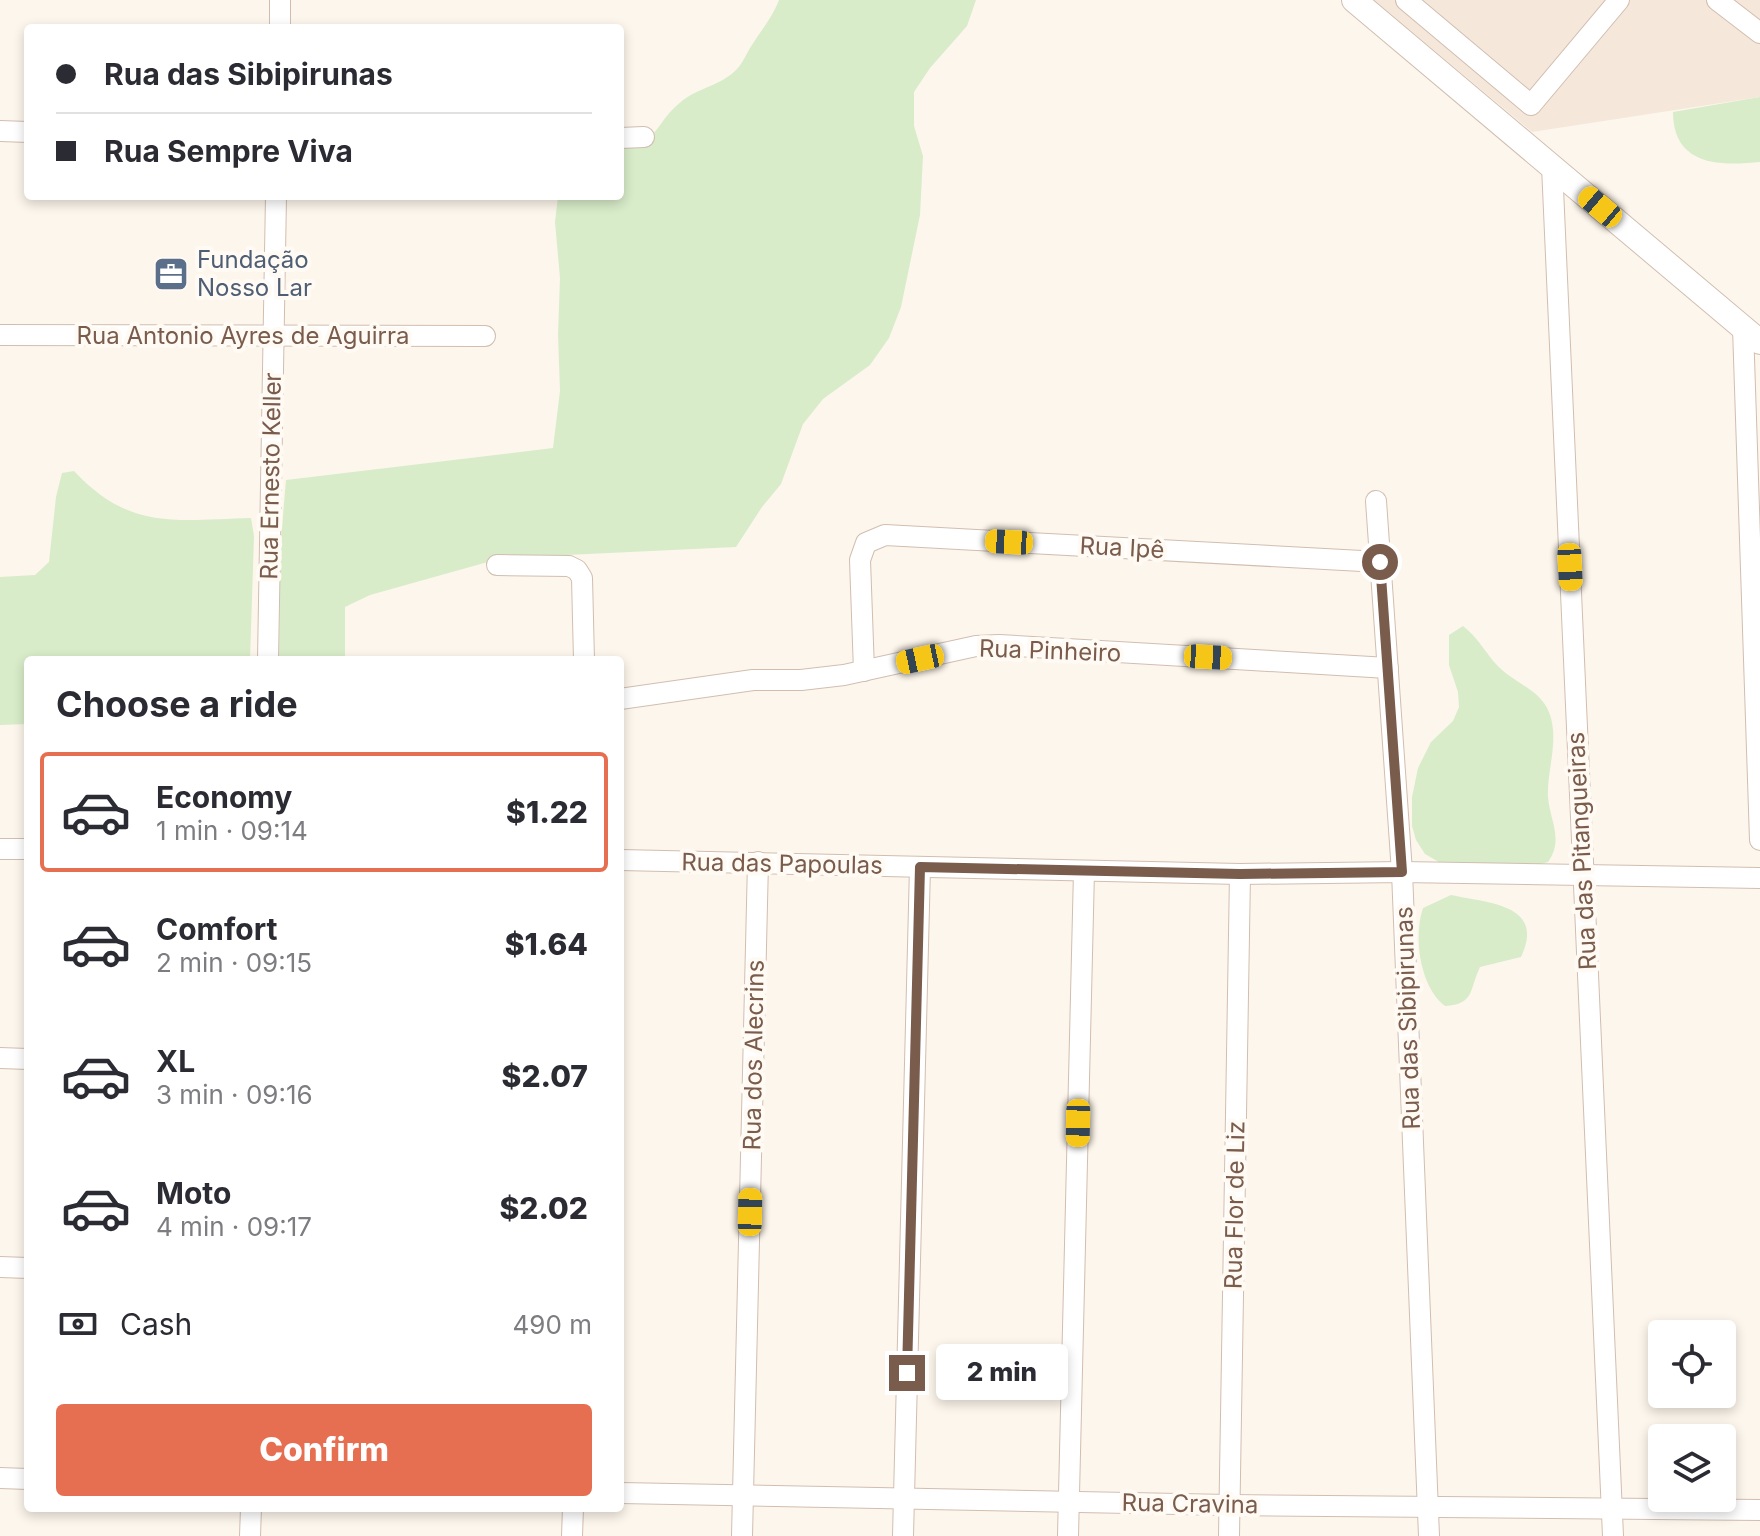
<!DOCTYPE html>
<html lang="en">
<head>
<meta charset="utf-8">
<style>
	body { margin:0; font-family:Inter,sans-serif; background:#f2f2f3; color:#2b2b33; height:100vh; display:flex; flex-direction:column; font-size:30px; white-space:nowrap }
	* { box-sizing:border-box; margin:0 }
	p { font-size:26px; color:#7c7c81 }
	.icon { flex:none; width:44px; height:44px; fill:none; stroke:currentColor; stroke-width:2; stroke-linecap:round; stroke-linejoin:round }
	.map { position:relative; flex:1; overflow:hidden }
	.panel { position:absolute; left:24px; top:656px; width:600px; height:856px; display:flex; flex-direction:column; background:#fff; border-radius:8px; box-shadow:0 4px 12px #0003 }
	.panel>* { flex:none }
	.top-card { position:absolute; left:24px; top:24px; width:600px; height:176px; border-radius:8px; box-shadow:0 4px 12px #0003; display:grid; align-content:center; height:176px; padding:0 32px; background:#fff }
	.fabs { position:absolute; left:1648px; top:1320px; display:grid; gap:16px }
	.fabs a { display:grid; place-items:center; width:88px; height:88px; border-radius:8px; background:#fff; box-shadow:0 4px 12px #0003; font-size:40px }
	.end { position:absolute; width:36px; height:36px; margin:-18px; border:10px solid #7a5c4d; background:#fff; box-shadow:0 0 0 4px #fff }
	.from { border-radius:50% }
	.bubble { position:absolute; height:56px; border-radius:8px; background:#fff; box-shadow:0 4px 12px #0003; font-size:26px; font-weight:800; line-height:56px; text-align:center }
	.car { position:absolute; width:24px; height:48px; margin:-24px -12px; border-radius:10px; box-shadow:0 0 6px 2px #0007; background:linear-gradient(#f5c518 24%,#345 0 40%,#f5c518 0 76%,#345 0 86%,#f5c518 0) }
	.top-card b { display:flex; align-items:center; gap:28px; height:76px; font-size:30px }
	.top-card b+b { border-top:2px solid #e1e1e2 }
	.top-card i { width:20px; height:20px; background:#2b2b33 }
	ul { padding:0; list-style:none }
	li { display:flex; align-items:center; gap:24px; height:120px; margin:0 16px 12px; padding:0 16px; border:4px solid transparent; border-radius:8px }
	li div { flex:1 }
	li b { display:block; font-size:30px }
	li em { font-style:normal; font-weight:800 }
	li.on { border-color:#e76f51 }
	li>.icon { width:72px; height:72px; stroke-width:1.5 }
	h2 { padding:0 32px; font-size:36px; line-height:96px }
	.pay { display:flex; align-items:center; gap:20px; height:88px; padding:0 32px; font-size:30px }
	.pay p { margin-inline-start:auto }
	.primary-button { display:flex; gap:16px; margin-top:auto; padding:16px 32px }
	.primary-button a { flex:1; height:92px; border-radius:8px; background:#e76f51; color:#fff; font-size:32px; font-weight:800; line-height:92px; text-align:center }
	.map>svg:first-child { display:block }
	.residential { fill:#f5e8da }
	.green { fill:#d8ecc9 }
	.lines { fill:none; stroke-linecap:round; stroke-linejoin:round }
	.minor-casing { stroke:#d1beb0; stroke-width:22 }
	.tertiary-casing { stroke:#d1beb0; stroke-width:26 }
	.minor { stroke:#fff; stroke-width:20 }
	.tertiary { stroke:#fff; stroke-width:24 }
	.route { stroke:#7a5c4d; stroke-width:10 }
	.labels { text-anchor:middle; stroke-width:8; stroke-linejoin:round; paint-order:stroke }
	.service-label { font-size:24px; fill:#4e5e75; stroke:#fffaf3; text-anchor:start }
	.street-label { font-size:24px; fill:#7a5c4d; stroke:#fffaf3 }
</style>
</head>
<body>
<div class="map">
<svg width="1760" height="1536" viewBox="0 0 1760 1536">
	<rect width="100%" height="100%" fill="#fdf6ec"/>
	<!-- residential -->
	<polygon class="residential" points="1374,0 1760,0 1760,97 1532,132"/>
	<!-- green -->
	<g class="green">
		<path d="M779,0H976L967,26L930,68L914,92V126L923,156L920,215L901,307L889,338L870,365L823,399L803,424L781,484L762,507L736,547L502,558L370,595L345,607V660H279L280,551L286,480L553,448L560,391L558,334L560,278L555,222L558,196H620V148C664,139 653,124 682,101C698,88 722,85 737,69C742,64 746,55 750,48C761,30 771,20 779,0Z"/>
		<path d="M1760,97V162C1720,166 1673,166 1673,112Z"/>
		<path d="M74,471C130,531 176,520 251,518L254,536L250,660H28V724L0,725V577L35,575L49,562L56,497L62,473Z"/>
		<path d="M1463,626C1477,637 1484,650 1495,663C1517,688 1550,689 1553,730C1555,752 1547,775 1548,797C1550,821 1564,840 1548,862L1537,865H1444L1425,854L1416,840L1412,826V797L1418,768L1431,742L1453,721L1459,707L1458,692L1449,665V635Z"/>
		<path d="M1451,895C1488,903 1546,904 1521,957L1480,967C1469,990 1475,1004 1445,1006C1420,987 1413,937 1423,908Z"/>
	</g>
	<g class="lines">
		<!-- minor casing -->
		<g class="minor-casing">
			<g id="minor">
				<polyline points="1406,0 1531,105 1619,0"/>
				<polyline points="1717,0 1760,33"/>
				<polyline points="280,28 280,0"/>
				<polyline points="0,131 28,132"/>
				<polyline points="620,138 644,137"/>
				<polyline points="1552,166 1613,1536"/>
				<polyline points="1743,328 1760,840"/>
				<polyline points="0,335 485,336"/>
				<polyline points="1376,501 1402,872 1429,1536"/>
				<polyline points="497,565 569,566 577,570 582,578 584,660"/>
				<polyline points="268,660 276,196"/>
				<polyline points="864,671 860,560 866,543 885,535 1380,562"/>
				<polyline points="620,699 753,680 801,680 844,675 976,646 999,645 1388,668"/>
				<polyline points="0,849 28,849"/>
				<polyline points="620,860 1240,874 1402,872 1760,878"/>
				<polyline points="0,1058 28,1059"/>
				<polyline points="0,1267 28,1268"/>
				<polyline points="0,1478 28,1479"/>
				<polyline points="620,1493 1229,1505 1760,1510"/>
				<polyline points="250,1536 251,1508"/>
				<polyline points="572,1536 573,1508"/>
				<polyline points="742,1536 758,862"/>
				<polyline points="903,1536 920,867"/>
				<polyline points="1068,1536 1084,871"/>
				<polyline points="1229,1536 1240,874"/>
			</g>
		</g>
		<!-- tertiary casing -->
		<g class="tertiary-casing">
			<polyline id="tertiary" points="1354,0 1760,342"/>
		</g>
		<!-- minor -->
		<use href="#minor" class="minor"/>
		<!-- tertiary -->
		<use href="#tertiary" class="tertiary"/>
	</g>
	<g class="lines">
		<!-- route -->
		<polyline class="route" points="907,1373 920,867 1240,874 1402,872 1380,562"/>
	</g>
	<!-- icons -->
	<defs>
		<g id="office-square" transform="scale(1.8)"><rect x="-9" y="-9" width="18" height="18" rx="4" fill="#5c6f8a" stroke="#fffaf3"/><path d="M-6-3h4V-5.5h4V-3h4V5H-6ZM-1-4.5V-3h2v-1.5ZM-6 0V1H6V0Z" fill="#fff"/></g>
	</defs>
	<g fill-rule="evenodd">
		<use href="#office-square" x="171" y="274"/>
	</g>
	<g class="labels">
		<!-- service labels -->
		<g class="service-label">
			<text x="197" y="268">Fundação<tspan x="197" dy="28">Nosso Lar</tspan></text>
		</g>
		<!-- street labels -->
		<g class="street-label">
			<text x="243" y="344">Rua Antonio Ayres de Aguirra</text>
			<text transform="translate(271 476) rotate(-89)" y="8">Rua Ernesto Keller</text>
			<text transform="translate(1122 548) rotate(3)" y="8">Rua Ipê</text>
			<text transform="translate(1050 651) rotate(2)" y="8">Rua Pinheiro</text>
			<text transform="translate(1582 851) rotate(-93)" y="8">Rua das Pitangueiras</text>
			<text transform="translate(782 864) rotate(1)" y="8">Rua das Papoulas</text>
			<text transform="translate(1408 1018) rotate(-92)" y="8">Rua das Sibipirunas</text>
			<text transform="translate(754 1055) rotate(-89)" y="8">Rua dos Alecrins</text>
			<text transform="translate(1235 1205) rotate(-89)" y="8">Rua Flor de Liz</text>
			<text transform="translate(1190 1504) rotate(1)" y="8">Rua Cravina</text>
		</g>
	</g>
</svg>
<div class="fabs">
<a><svg class="icon" aria-label="locate" viewBox="0 0 24 24"><circle cx="12" cy="12" r="6"/><path d="M12 2v4M12 18v4M2 12h4M18 12h4"/></svg></a>
<a><svg class="icon" aria-label="layers" viewBox="0 0 24 24"><path d="M12 4l9 5-9 5-9-5zM3 14l9 5 9-5"/></svg></a>
</div>
<i class="end from" style="left:1380px;top:562px"></i>
<i class="end" style="left:907px;top:1373px"></i>
<div class="bubble" style="left:936px;top:1344px;width:132px">2 min</div>
<i class="car" style="left:1600px;top:207px;rotate:310deg"></i>
<i class="car" style="left:1009px;top:542px;rotate:273deg"></i>
<i class="car" style="left:1570px;top:567px;rotate:177deg"></i>
<i class="car" style="left:1208px;top:657px;rotate:93deg"></i>
<i class="car" style="left:920px;top:659px;rotate:258deg"></i>
<i class="car" style="left:1078px;top:1123px;rotate:181deg"></i>
<i class="car" style="left:750px;top:1212px;rotate:1deg"></i>
<div class="top-card">
<b><i class="from"></i>Rua das Sibipirunas</b>
<b><i></i>Rua Sempre Viva</b>
</div>
<section class="panel">
<h2>Choose a ride</h2>
<ul>
<li class="on"><svg class="icon" aria-label="car" viewBox="0 0 24 24"><path d="M5 17H2v-5l4-1 3-4h7l3 4 3 1v5h-3M9 17h6M6 11h13"/><circle cx="7" cy="17" r="2"/><circle cx="17" cy="17" r="2"/></svg><div><b>Economy</b><p>1 min · 09:14</p></div><em>$1.22</em></li>
<li><svg class="icon" aria-label="car" viewBox="0 0 24 24"><path d="M5 17H2v-5l4-1 3-4h7l3 4 3 1v5h-3M9 17h6M6 11h13"/><circle cx="7" cy="17" r="2"/><circle cx="17" cy="17" r="2"/></svg><div><b>Comfort</b><p>2 min · 09:15</p></div><em>$1.64</em></li>
<li><svg class="icon" aria-label="car" viewBox="0 0 24 24"><path d="M5 17H2v-5l4-1 3-4h7l3 4 3 1v5h-3M9 17h6M6 11h13"/><circle cx="7" cy="17" r="2"/><circle cx="17" cy="17" r="2"/></svg><div><b>XL</b><p>3 min · 09:16</p></div><em>$2.07</em></li>
<li><svg class="icon" aria-label="car" viewBox="0 0 24 24"><path d="M5 17H2v-5l4-1 3-4h7l3 4 3 1v5h-3M9 17h6M6 11h13"/><circle cx="7" cy="17" r="2"/><circle cx="17" cy="17" r="2"/></svg><div><b>Moto</b><p>4 min · 09:17</p></div><em>$2.02</em></li>
</ul>
<div class="pay"><svg class="icon" aria-label="cash" viewBox="0 0 24 24"><path d="M3 7h18v10H3z"/><circle cx="12" cy="12" r="2"/></svg>Cash<p>490 m</p></div>
<div class="primary-button"><a>Confirm</a></div>
</section>
</div>
</body>
</html>
